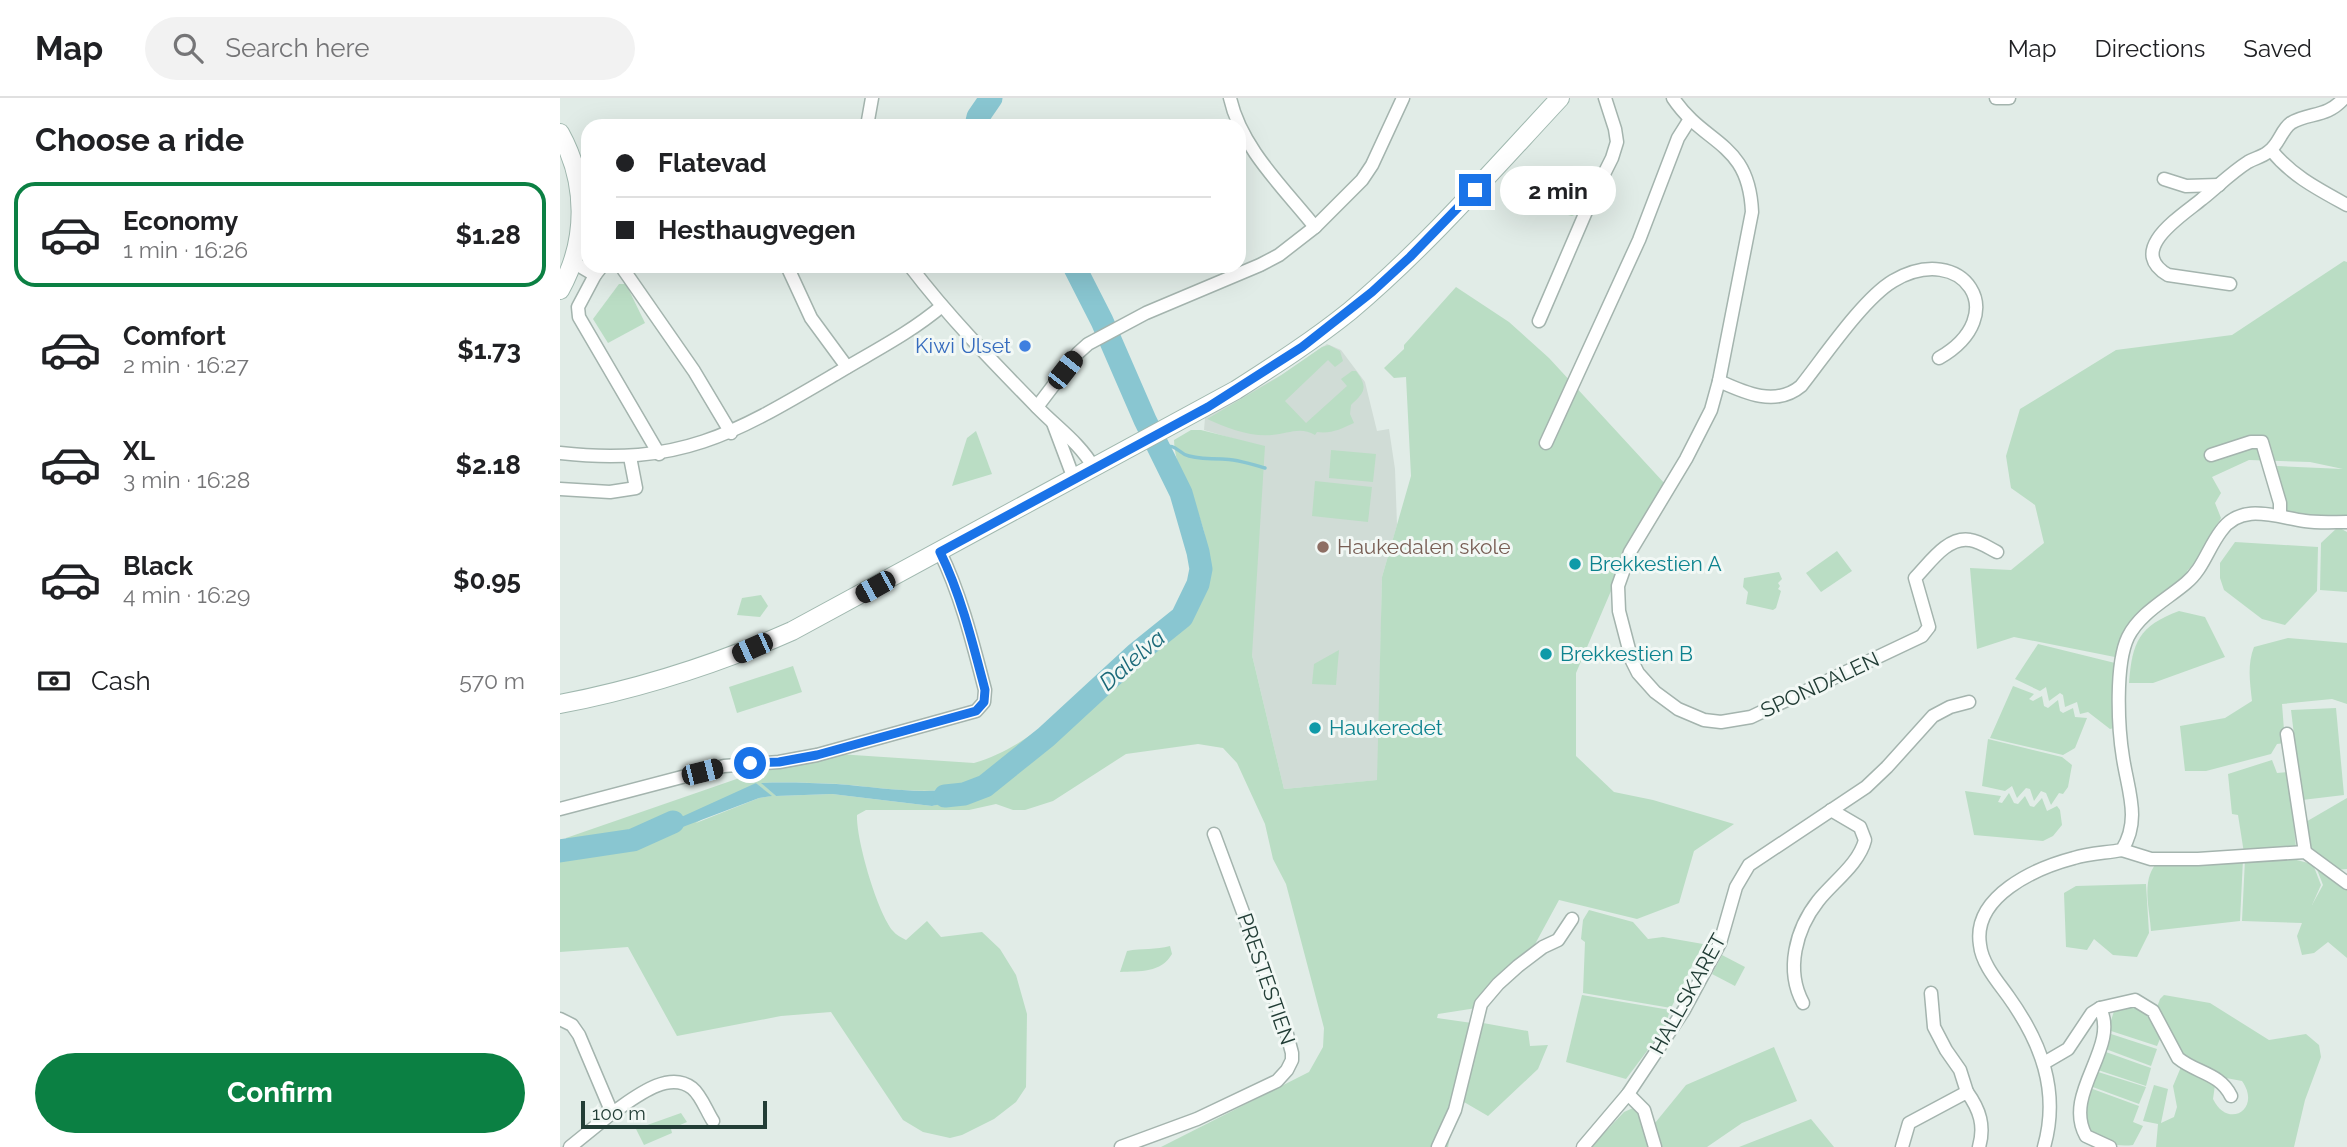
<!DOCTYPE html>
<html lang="en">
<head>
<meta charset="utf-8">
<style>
	body { margin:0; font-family:Raleway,sans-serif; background:#f2f2f2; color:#202124; height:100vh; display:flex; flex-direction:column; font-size:26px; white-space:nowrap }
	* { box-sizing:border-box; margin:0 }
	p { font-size:23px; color:#757577 }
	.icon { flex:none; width:38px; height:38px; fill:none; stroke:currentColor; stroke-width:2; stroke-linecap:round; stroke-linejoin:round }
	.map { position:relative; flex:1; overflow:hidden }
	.side { display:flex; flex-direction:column; background:#fff; width:560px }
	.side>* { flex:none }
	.guide { position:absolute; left:21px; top:21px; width:665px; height:154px; border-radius:21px; box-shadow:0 7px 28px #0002; display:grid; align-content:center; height:154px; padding:0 35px; background:#fff }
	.scale { position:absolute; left:21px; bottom:18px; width:186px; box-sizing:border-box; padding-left:7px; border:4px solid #223d36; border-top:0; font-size:19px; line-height:24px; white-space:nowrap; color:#223d36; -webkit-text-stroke:5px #f2f8f5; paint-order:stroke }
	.end { position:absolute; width:32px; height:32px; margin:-16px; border:9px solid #1a73e8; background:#fff; box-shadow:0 0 0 4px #fff }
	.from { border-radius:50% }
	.bubble { position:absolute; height:49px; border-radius:24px; background:#fff; box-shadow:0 7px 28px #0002; font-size:23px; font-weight:700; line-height:49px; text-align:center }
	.car { position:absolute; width:21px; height:42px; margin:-21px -10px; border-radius:9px; box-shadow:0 0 5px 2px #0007; background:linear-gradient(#222 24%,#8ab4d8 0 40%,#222 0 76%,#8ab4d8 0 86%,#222 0) }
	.guide b { display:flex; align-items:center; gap:24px; height:66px; font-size:26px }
	.guide b+b { border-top:2px solid #e0e0e0 }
	.guide i { width:18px; height:18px; background:#202124 }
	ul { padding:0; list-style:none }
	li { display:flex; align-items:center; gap:21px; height:105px; margin:0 14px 10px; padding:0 21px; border:4px solid transparent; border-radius:21px }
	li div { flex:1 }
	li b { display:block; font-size:26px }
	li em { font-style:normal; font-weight:700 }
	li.on { border-color:#0b8043 }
	li>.icon { width:63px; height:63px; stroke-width:1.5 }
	h2 { padding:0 35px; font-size:32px; line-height:84px }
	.pay { display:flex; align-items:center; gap:18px; height:77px; padding:0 35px; font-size:26px }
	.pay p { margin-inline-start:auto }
	.primary-button { display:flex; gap:14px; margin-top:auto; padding:14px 35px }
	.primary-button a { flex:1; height:80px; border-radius:42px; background:#0b8043; color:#fff; font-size:28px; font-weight:700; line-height:80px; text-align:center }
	header { display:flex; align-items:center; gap:42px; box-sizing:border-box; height:98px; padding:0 35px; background:#fff; border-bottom:2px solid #e0e0e0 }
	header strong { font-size:33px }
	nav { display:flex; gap:38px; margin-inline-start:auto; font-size:24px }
	.search { width:490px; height:63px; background:#f2f2f2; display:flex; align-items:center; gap:18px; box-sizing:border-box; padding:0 24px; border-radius:38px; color:#757577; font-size:26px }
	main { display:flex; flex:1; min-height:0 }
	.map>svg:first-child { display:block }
	.built { fill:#d0dcd6 }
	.green { fill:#baddc4; fill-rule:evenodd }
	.water { fill:#89c6d1 }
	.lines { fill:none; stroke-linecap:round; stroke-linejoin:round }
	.stream { stroke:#89c6d1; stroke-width:3.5 }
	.river { stroke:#89c6d1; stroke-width:23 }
	.street-casing { stroke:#a4b4ae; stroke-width:15 }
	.secondary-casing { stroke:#a0b8af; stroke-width:20 }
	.street { stroke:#fff; stroke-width:12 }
	.secondary { stroke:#fff; stroke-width:18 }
	.route { stroke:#1a73e8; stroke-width:9 }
	.shop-dot { fill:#3f7fe0; stroke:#f2f8f5; stroke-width:2.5 }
	.education-dot { fill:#8d6e63; stroke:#f2f8f5; stroke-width:2.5 }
	.culture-dot { fill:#0f9aa8; stroke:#f2f8f5; stroke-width:2.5 }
	.labels { text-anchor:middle; stroke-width:6; stroke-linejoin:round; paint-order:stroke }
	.shop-label { font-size:21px; fill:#366cbe; stroke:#f2f8f5; text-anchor:end }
	.education-label { font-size:21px; fill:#785e54; stroke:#f2f8f5; text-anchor:start }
	.culture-label { font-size:21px; fill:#0d838f; stroke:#f2f8f5; text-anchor:start }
	.street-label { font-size:21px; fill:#223d36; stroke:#f2f8f5 }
	.water-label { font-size:23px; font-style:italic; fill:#1b6979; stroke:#f2f8f5 }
</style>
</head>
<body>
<header>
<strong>Map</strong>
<div class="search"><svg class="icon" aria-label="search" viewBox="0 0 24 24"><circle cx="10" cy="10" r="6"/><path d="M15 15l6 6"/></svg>Search here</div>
<nav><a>Map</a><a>Directions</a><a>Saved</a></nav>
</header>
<main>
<section class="side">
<h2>Choose a ride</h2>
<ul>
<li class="on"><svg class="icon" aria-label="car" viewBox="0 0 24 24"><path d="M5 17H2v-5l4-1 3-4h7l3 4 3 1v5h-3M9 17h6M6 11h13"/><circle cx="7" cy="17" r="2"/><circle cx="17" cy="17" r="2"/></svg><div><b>Economy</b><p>1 min · 16:26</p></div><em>$1.28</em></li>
<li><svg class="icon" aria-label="car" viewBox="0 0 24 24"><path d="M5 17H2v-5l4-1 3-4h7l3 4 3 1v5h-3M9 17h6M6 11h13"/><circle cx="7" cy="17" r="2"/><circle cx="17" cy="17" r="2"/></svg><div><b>Comfort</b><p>2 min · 16:27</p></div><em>$1.73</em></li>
<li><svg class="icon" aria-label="car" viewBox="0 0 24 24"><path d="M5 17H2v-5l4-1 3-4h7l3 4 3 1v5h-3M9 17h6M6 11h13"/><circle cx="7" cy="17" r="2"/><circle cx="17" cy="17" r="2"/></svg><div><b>XL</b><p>3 min · 16:28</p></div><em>$2.18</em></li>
<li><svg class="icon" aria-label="car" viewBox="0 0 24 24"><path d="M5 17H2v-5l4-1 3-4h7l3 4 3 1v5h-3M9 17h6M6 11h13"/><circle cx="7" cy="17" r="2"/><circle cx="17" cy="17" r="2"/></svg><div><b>Black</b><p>4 min · 16:29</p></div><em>$0.95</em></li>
</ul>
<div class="pay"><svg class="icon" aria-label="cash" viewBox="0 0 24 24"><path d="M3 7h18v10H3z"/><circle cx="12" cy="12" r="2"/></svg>Cash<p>570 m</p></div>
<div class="primary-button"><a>Confirm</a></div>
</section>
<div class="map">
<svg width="1787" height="1049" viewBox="0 0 1787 1049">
	<rect width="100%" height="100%" fill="#e1ece7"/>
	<!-- built -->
	<polygon class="built" points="767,246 781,252 805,284 817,333 829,331 835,371 837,427 822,479 818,682 724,691 692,557 688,345 644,332 645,320 723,276"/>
	<!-- green -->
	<g class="green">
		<polygon points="1018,77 1023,83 1020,106 1021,114 1012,118 1000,115 997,106 999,92 1007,89"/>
		<polygon points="1784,163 1787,164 1787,420 1747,420 1726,415 1717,368 1783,371 1750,364 1689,362 1652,379 1661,395 1655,405 1661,420 1636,463 1627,473 1635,480 1577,535 1565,561 1454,539 1417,551 1410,470 1451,472 1484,445 1475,407 1451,390 1446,358 1460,311 1556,252 1672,237"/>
		<polygon points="59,186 66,186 85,225 48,245 33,221"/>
		<path d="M896,189L949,224L989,260L1106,387L1074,439L1016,575V658L1054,694L1093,702L1174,726L1134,753L1119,805L1077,821L999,802L974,848L923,909L878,916L877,920L912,925L888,1049H601L749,974L763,949L764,930L726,786L713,761L705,726L677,665L663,650L638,646L566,656L493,703L465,712H453L436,706L409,712H306L297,717C296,741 317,814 333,833C336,837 341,839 346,842L367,823L381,839L422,834L440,851L456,877L467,916L466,989L456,1004L434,1021L402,1037L390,1040L363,1034L343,1022L271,914L221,918L117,938L68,849L0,854V759L5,758L6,740L191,676L248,654L414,665C464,651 501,612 542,581C570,561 610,541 631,514C641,500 648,481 647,464C647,453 646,438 642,427C634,398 615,373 614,342L631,332H641L705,348L692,557L724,691L817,682L822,479L851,378L846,279L834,280L824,270L844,251V247ZM196,685L211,698L199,700L136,725ZM202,685C228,684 253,685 279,686C323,690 372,699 415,686L416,697L372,708L272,696L216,698Z"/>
		<path d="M769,247L780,253L783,263L775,269L768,262L725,303L746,325L787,288L781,281L792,273H796C809,290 804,295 791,307L790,316L794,325C781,331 771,336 757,334L755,337C740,328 728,336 712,337C690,339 667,330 647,321L720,278L762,249Z"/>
		<polygon points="416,333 432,376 392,388 407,340"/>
		<polygon points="771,352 816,356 813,384 769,380"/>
		<polygon points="755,383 812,389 808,424 752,418"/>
		<polygon points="1778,429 1787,434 1787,494 1760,492 1761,445"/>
		<polygon points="1675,444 1758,449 1757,493 1725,527 1702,521 1664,492 1660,480 1660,465"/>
		<polygon points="1277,453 1292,473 1261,494 1246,475"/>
		<polygon points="1219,474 1222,481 1218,485 1220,488 1218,491 1221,493 1216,510 1213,512 1186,506 1188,494 1183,489 1184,480"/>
		<polygon points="201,497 208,508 200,519 177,517 182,500"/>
		<path d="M1619,513L1645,519L1665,559L1593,585H1569C1572,544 1579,528 1619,513Z"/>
		<path d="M1728,540L1787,545V606L1772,601L1722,606L1725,645L1717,646L1711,656L1646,673H1625L1620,628L1665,620L1692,603C1690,584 1687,567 1694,549Z"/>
		<polygon points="1478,546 1555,565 1554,630 1550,631 1528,614 1520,616 1517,604 1505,609 1503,597 1500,595 1489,603 1486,589 1480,593 1455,581"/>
		<polygon points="779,552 776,587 752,586 754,566"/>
		<polygon points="233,568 242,594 177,615 169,589"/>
		<polygon points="1453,588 1474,596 1469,601 1473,603 1482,598 1484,608 1488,610 1498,602 1500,613 1503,615 1513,610 1515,619 1527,620 1515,650 1503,657 1430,640"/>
		<polygon points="1776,610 1784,697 1742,702 1731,612"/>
		<polygon points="1428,641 1502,659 1512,667 1508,689 1503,696 1499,695 1491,707 1486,695 1481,693 1474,703 1470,691 1466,690 1457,700 1452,688 1445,693 1422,688"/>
		<polygon points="1712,662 1717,675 1729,674 1736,750 1684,755 1678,717 1672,716 1668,676"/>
		<polygon points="1405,693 1441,698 1438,704 1442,705 1449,695 1454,705 1458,706 1465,698 1470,708 1474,709 1482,700 1487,713 1497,708 1500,712 1502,727 1493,738 1483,743 1414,737"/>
		<polygon points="1787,700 1787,771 1774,772 1746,744 1744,725"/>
		<polygon points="1729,760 1756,767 1754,769 1761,787 1752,807 1763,787 1756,769 1787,790 1787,860 1768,844 1754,855 1742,857 1737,838 1742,825 1682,823 1685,761"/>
		<path d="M1683,761L1680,823L1591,833C1590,812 1581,783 1596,766Z"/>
		<polygon points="1586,786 1589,835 1577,859 1553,857 1534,841 1527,852 1506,849 1504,795 1516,788"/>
		<polygon points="1029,812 1073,824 1088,841 1103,839 1143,846 1111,910 1023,895 1025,844 1021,841 1023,822"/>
		<path d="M610,848L612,856C601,875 580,873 560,874L567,853C582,850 596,852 610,848Z"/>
		<polygon points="1162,857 1185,869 1175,888 1152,876"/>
		<polygon points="1022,897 1110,912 1105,929 1066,981 1006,964"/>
		<path d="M1604,897L1650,905L1709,942L1746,936L1759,947L1761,959L1745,1002L1734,1049H1596L1598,1026L1583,1023L1594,987L1608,991L1601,1025L1614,1019L1617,1009L1613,988L1621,969L1655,987L1653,1001C1668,1032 1702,1011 1682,983L1666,980L1621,957L1596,912L1600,901Z"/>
		<path d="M1566,907C1587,914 1592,920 1600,941L1597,948L1548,932L1555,910Z"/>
		<polygon points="923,925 968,933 970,948 988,947 978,971 928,1018 904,1004"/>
		<polygon points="1548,935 1597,951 1591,968 1543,950"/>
		<polygon points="1214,949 1237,1003 1182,1025 1147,1049 1098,1049 1095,1025 1126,987"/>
		<polygon points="1543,953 1591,970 1586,988 1535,971"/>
		<polygon points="1535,973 1586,989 1579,1006 1530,988"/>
		<path d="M1530,990L1579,1008L1573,1024L1583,1028L1573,1047C1558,1049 1540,1045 1528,1037L1525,1008Z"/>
		<polygon points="1073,1010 1081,1014 1091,1049 1031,1049 1064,1014"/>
		<polygon points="121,1015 127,1024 111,1031 112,1035 84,1047 76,1031"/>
		<polygon points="1251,1021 1274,1049 1179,1049"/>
	</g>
	<!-- water -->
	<g class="water">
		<path d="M507,168H519L539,209L549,220L538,225C525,209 509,189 507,168Z"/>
		<polygon points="196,685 212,698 199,700 99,738 86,735"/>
		<path d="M201,685C226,684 251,685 276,686C322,689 371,700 415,686L416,698L372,708L272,696L216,698Z"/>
	</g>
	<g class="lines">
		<!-- stream -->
		<path class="stream" d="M600,350C618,344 616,355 629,358C640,361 651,361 662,361C676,361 691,366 705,370"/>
		<!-- river -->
		<g class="river">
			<polyline points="416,28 418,19 431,0"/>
			<polyline points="385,698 404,696 425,688 486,639 576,556 622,519 638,486 641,471 638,454 621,395 585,322 542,223 514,168"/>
			<polyline points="0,753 73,742 113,724"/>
		</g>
		<!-- street casing -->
		<g class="street-casing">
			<g id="street">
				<path d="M670,0C681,50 724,90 755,129"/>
				<path d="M1113,0C1145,48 1189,43 1192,114L1159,283L1151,312L1126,361L1070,454L1058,488L1059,513L1072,563L1078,575L1095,594L1118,611L1144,622L1161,624L1191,619L1362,538L1369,529L1355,480C1369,466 1387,438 1410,442C1419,443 1429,450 1437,454"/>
				<polyline points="1436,0 1449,0"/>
				<polyline points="307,28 312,0"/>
				<path d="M1711,52C1732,78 1758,91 1787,107"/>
				<polyline points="1604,81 1626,88 1659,87"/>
				<polyline points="13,164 35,177 42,168"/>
				<polyline points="61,168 134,273 171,335"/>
				<polyline points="227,168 251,220 287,269"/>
				<path d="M350,168C388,218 432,263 476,308C496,329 519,344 534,370"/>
				<polyline points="35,177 18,209 19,219 99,356"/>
				<path d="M1670,186L1608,177C1565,152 1623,117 1642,101C1657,89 1672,74 1688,64C1695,60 1702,59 1708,54C1719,47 1721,32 1731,25C1749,14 1767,20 1784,0"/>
				<polyline points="979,223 1031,102 1052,60 1057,44 1055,31 1045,0"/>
				<path d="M1159,283C1185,295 1216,309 1241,288C1264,259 1303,201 1333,183C1403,142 1454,217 1379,260"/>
				<polyline points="477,309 518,255 528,246 586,215 700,167 719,157 755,129 802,82 812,67 843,0"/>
				<polyline points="493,325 514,381"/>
				<polyline points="986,345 1079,142 1118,40 1130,21"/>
				<path d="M0,355C122,369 177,334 279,274C314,253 350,235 382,208"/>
				<polyline points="1651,357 1691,344 1702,344 1720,405 1720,417"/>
				<polyline points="0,391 50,394 76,390 70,359"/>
				<polyline points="1727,636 1745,754"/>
				<path d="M0,711L164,668L219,664L257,657L416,613L424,604L425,592C413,546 401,497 380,454"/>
				<polyline points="1562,752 1591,761 1638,761 1745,754 1787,785"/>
				<polyline points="1371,895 1374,929 1386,952 1400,972 1407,994"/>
				<path d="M1243,905C1225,872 1236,831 1258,803C1273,784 1299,766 1305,742L1300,729L1271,712"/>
				<path d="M1540,910C1560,950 1502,995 1526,1038L1550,1049"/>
				<path d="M0,921L12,927L19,937L52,1015C72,1002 107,971 132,990C141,997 147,1014 153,1023"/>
				<path d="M1484,965L1508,951L1532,915L1540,910L1575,902L1593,913L1618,960C1636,975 1660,975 1671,998"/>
				<polyline points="1068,996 1084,1012 1095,1049"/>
				<polyline points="10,1049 52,1015"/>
				<polyline points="561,1049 637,1021 717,983 727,972 732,962 732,955 724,925 654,736"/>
				<polyline points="878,1049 895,1012 921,906 938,886 958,868 983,849 998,842 1012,821"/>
				<polyline points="1023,1049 1068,996 1124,912 1160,845 1176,789 1189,767 1306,689 1327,669 1373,618 1390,609 1409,604"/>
				<path d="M1342,1049L1349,1025L1407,994C1420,1012 1425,1028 1419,1049"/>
				<path d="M1484,1049C1500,993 1481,944 1448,898C1438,884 1422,866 1420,847C1412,798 1476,770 1514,760C1529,755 1546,755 1562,752C1581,722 1568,693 1563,660C1558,630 1555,566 1568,539C1580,515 1606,502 1626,485C1643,471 1648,450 1661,433C1681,404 1716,419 1745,423C1758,425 1773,424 1787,424"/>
			</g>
		</g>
		<!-- secondary casing -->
		<g class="secondary-casing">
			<g id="secondary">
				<path d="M0,35C27,84 28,142 0,192"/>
				<path d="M0,606C83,590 155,567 232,533L676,292C715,267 754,242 790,213C866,149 932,73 1000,0"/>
			</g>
		</g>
		<!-- street -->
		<use href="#street" class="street"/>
		<!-- secondary -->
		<use href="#secondary" class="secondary"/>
	</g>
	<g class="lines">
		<!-- route -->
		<path class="route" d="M190,665L219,664L257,657L416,613L424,604L425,592C413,546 401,497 380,454L648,309L742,249L812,194L850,159L915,92"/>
	</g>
	<!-- markers -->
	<circle class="shop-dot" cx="465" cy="248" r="7"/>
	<circle class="education-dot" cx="763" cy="449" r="7"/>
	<g class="culture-dot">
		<circle cx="1015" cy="466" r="7"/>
		<circle cx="986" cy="556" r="7"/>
		<circle cx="755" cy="630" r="7"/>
	</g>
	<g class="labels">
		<!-- shop labels -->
		<g class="shop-label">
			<text x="451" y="255">Kiwi Ulset</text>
		</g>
		<!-- education labels -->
		<g class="education-label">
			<text x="777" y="456">Haukedalen skole</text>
		</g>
		<!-- culture labels -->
		<g class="culture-label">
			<text x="1029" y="473">Brekkestien A</text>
			<text x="1000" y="563">Brekkestien B</text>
			<text x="769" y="637">Haukeredet</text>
		</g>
		<!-- street labels -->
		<g class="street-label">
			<text transform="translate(1260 587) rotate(-25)" y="7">SPONDALEN</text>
			<text transform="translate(706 881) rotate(71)" y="7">PRESTESTIEN</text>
			<text transform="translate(1128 896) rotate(-61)" y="7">HALLSKARET</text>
		</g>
		<!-- water labels -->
		<g class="water-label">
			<text transform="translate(572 562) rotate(-41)" y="8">Dalelva</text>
		</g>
	</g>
</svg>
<div class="scale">100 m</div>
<i class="end from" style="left:190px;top:665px"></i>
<i class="end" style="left:915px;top:92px"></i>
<div class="bubble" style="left:940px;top:68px;width:116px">2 min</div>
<i class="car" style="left:505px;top:272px;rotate:38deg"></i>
<i class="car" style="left:315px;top:489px;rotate:241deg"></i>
<i class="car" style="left:192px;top:550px;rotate:246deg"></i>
<i class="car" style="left:142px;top:674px;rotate:76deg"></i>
<div class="guide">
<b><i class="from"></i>Flatevad</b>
<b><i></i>Hesthaugvegen</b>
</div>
</div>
</main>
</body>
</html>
